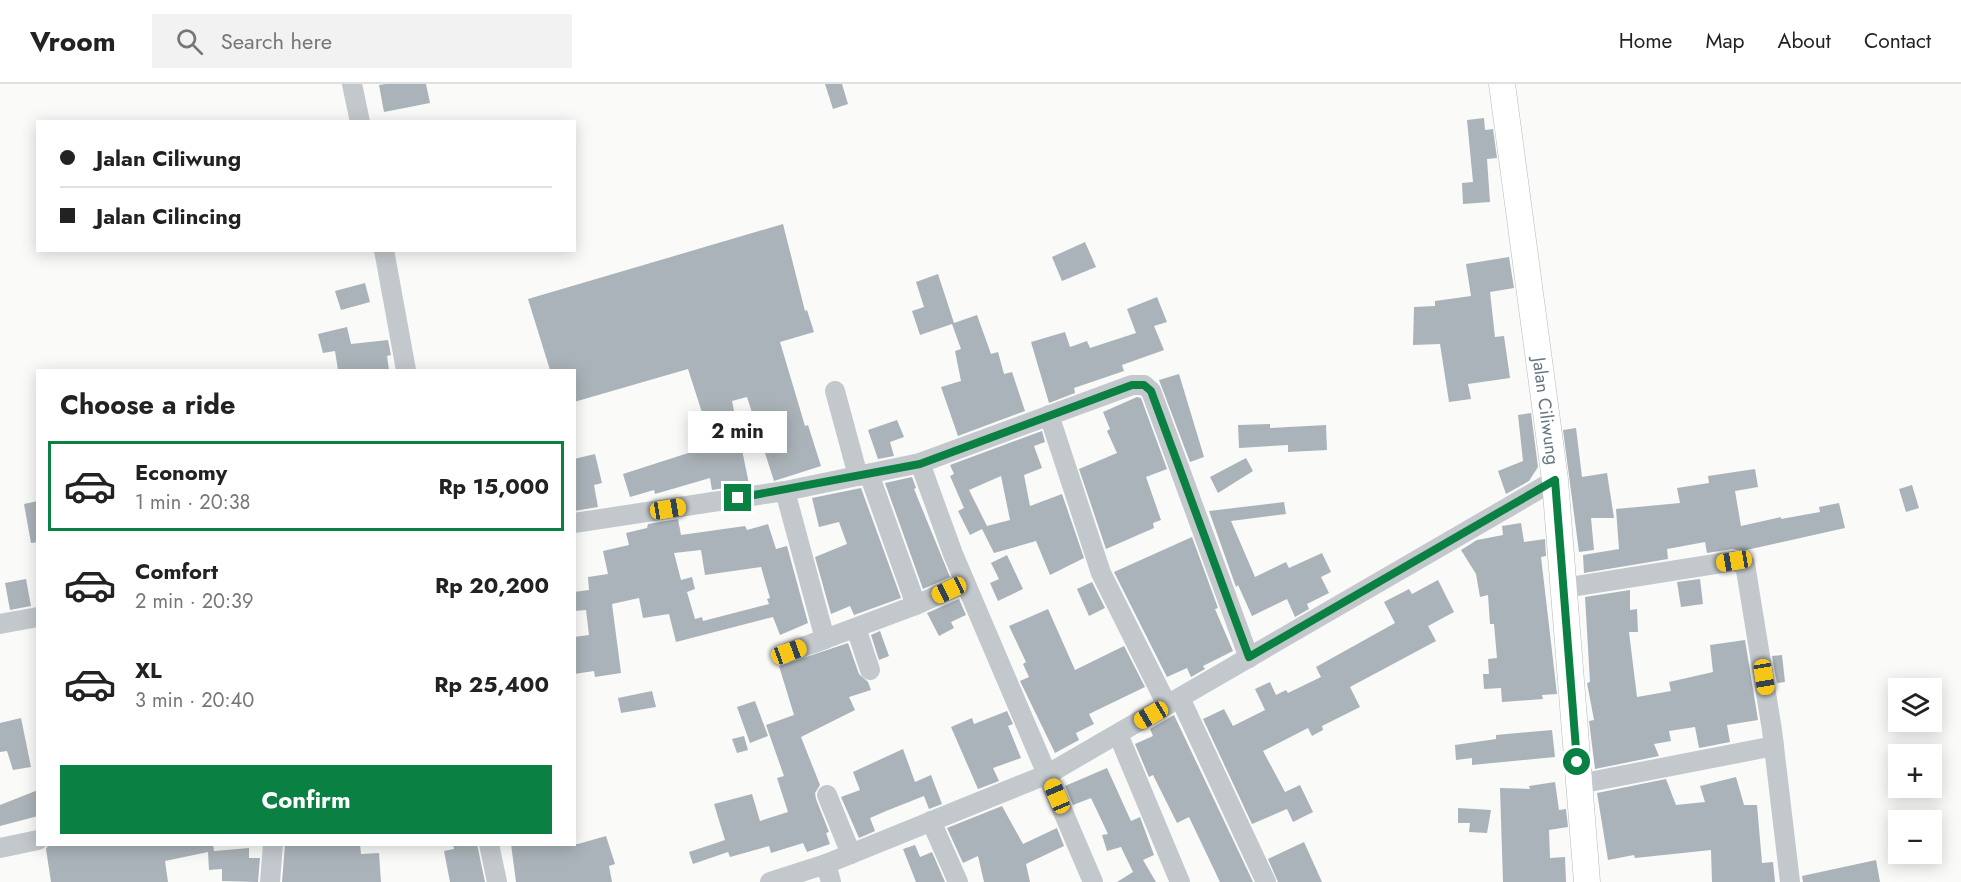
<!DOCTYPE html>
<html lang="en">
<head>
<meta charset="utf-8">
<style>
	body { margin:0; font-family:Jost,sans-serif; background:#f2f2f2; color:#222; height:100vh; display:flex; flex-direction:column; font-size:22px; white-space:nowrap }
	* { box-sizing:border-box; margin:0 }
	p { font-size:20px; color:#767676 }
	.icon { flex:none; width:33px; height:33px; fill:none; stroke:currentColor; stroke-width:2; stroke-linecap:round; stroke-linejoin:round }
	.map { position:relative; flex:1; overflow:hidden }
	.details { position:absolute; left:36px; top:285px; width:540px; height:477px; display:flex; flex-direction:column; background:#fff; border-radius:0px; box-shadow:0 3px 15px #0003 }
	.details>* { flex:none }
	.banner { position:absolute; left:36px; top:36px; width:540px; height:132px; border-radius:0px; box-shadow:0 3px 15px #0003; display:grid; align-content:center; height:132px; padding:0 24px; background:#fff }
	.tools { position:absolute; left:1888px; top:594px; display:grid; gap:12px }
	.tools a { display:grid; place-items:center; width:54px; height:54px; border-radius:0px; background:#fff; box-shadow:0 3px 15px #0003; font-size:30px }
	.end { position:absolute; width:27px; height:27px; margin:-14px; border:8px solid #0b8043; background:#fff; box-shadow:0 0 0 3px #fff }
	.from { border-radius:50% }
	.bubble { position:absolute; height:42px; border-radius:0px; background:#fff; box-shadow:0 3px 15px #0003; font-size:20px; font-weight:700; line-height:42px; text-align:center }
	.car { position:absolute; width:18px; height:36px; margin:-18px -9px; border-radius:8px; box-shadow:0 0 4px 2px #0007; background:linear-gradient(#f5c518 24%,#345 0 40%,#f5c518 0 76%,#345 0 86%,#f5c518 0) }
	.banner b { display:flex; align-items:center; gap:21px; height:57px; font-size:22px }
	.banner b+b { border-top:2px solid #e0e0e0 }
	.banner i { width:15px; height:15px; background:#222 }
	ul { padding:0; list-style:none }
	li { display:flex; align-items:center; gap:18px; height:90px; margin:0 12px 9px; padding:0 12px; border:3px solid transparent; border-radius:0px }
	li div { flex:1 }
	li b { display:block; font-size:22px }
	li em { font-style:normal; font-weight:700 }
	li.selected { border-color:#0b8043 }
	li>.icon { width:54px; height:54px; stroke-width:1.5 }
	h2 { padding:0 24px; font-size:27px; line-height:72px }
	.cta { display:flex; gap:12px; margin-top:auto; padding:12px 24px }
	.cta a { flex:1; height:69px; border-radius:0px; background:#0b8043; color:#fff; font-size:24px; font-weight:700; line-height:69px; text-align:center }
	header { display:flex; align-items:center; gap:36px; box-sizing:border-box; height:84px; padding:0 30px; background:#fff; border-bottom:2px solid #e0e0e0 }
	header strong { font-size:28px }
	nav { display:flex; gap:33px; margin-inline-start:auto; font-size:21px }
	.search { width:420px; height:54px; background:#f2f2f2; display:flex; align-items:center; gap:15px; box-sizing:border-box; padding:0 21px; border-radius:0px; color:#767676; font-size:22px }
	.map>svg:first-child { display:block }
	.building { fill:#aab3b9; fill-rule:evenodd }
	.lines { fill:none; stroke-linecap:round; stroke-linejoin:round }
	.major-casing { stroke:#b5babe; stroke-width:27 }
	.minor { stroke:#c3c8cc; stroke-width:20 }
	.major { stroke:#fff; stroke-width:26 }
	.route { stroke:#0b8043; stroke-width:8 }
	.labels { text-anchor:middle; stroke-width:6; stroke-linejoin:round; paint-order:stroke }
	.street-label { font-size:18px; fill:#657683; stroke:#fff }
</style>
</head>
<body>
<header>
<strong>Vroom</strong>
<div class="search"><svg class="icon" aria-label="search" viewBox="0 0 24 24"><circle cx="10" cy="10" r="6"/><path d="M15 15l6 6"/></svg>Search here</div>
<nav><a>Home</a><a>Map</a><a>About</a><a>Contact</a></nav>
</header>
<div class="map">
<svg width="1961" height="798" viewBox="0 0 1961 798">
	<rect width="100%" height="100%" fill="#fafaf8"/>
	<!-- building -->
	<g class="building">
		<polygon points="386,0 426,0 430,19 384,28 379,1"/>
		<polygon points="825,0 842,0 848,20 833,25"/>
		<polygon points="1484,34 1485,46 1493,45 1497,74 1487,75 1490,118 1463,120 1462,99 1473,98 1467,36"/>
		<polygon points="783,140 805,227 807,226 814,248 780,258 805,342 808,341 821,382 774,397 747,313 732,317 749,400 712,406 710,394 655,410 654,406 630,413 623,390 710,362 705,345 707,344 688,285 574,318 574,286 550,286 528,215"/>
		<polygon points="1085,158 1096,183 1062,197 1052,173"/>
		<polygon points="1509,173 1514,204 1490,208 1495,253 1504,252 1510,294 1468,300 1471,315 1449,318 1440,260 1413,261 1414,223 1435,222 1435,217 1471,212 1466,180"/>
		<polygon points="938,190 954,239 977,231 991,270 998,268 1004,290 1012,288 1025,327 958,352 941,303 961,297 955,267 961,265 952,240 920,251 912,227 924,223 916,198"/>
		<polygon points="365,199 370,218 341,226 335,207"/>
		<polygon points="1157,213 1167,238 1154,242 1164,266 1122,281 1124,287 1074,304 1075,309 1049,319 1031,258 1065,248 1070,263 1087,257 1090,264 1136,249 1127,225"/>
		<polygon points="347,243 351,260 388,256 391,271 387,272 389,286 338,286 335,267 323,269 318,250"/>
		<polygon points="1179,290 1204,373 1190,378 1159,296"/>
		<polygon points="1137,313 1141,314 1167,385 1146,393 1161,436 1153,439 1154,444 1106,465 1079,385 1117,369 1107,347 1110,345 1103,328"/>
		<polygon points="1531,329 1538,383 1529,397 1506,410 1498,387 1523,377 1518,331"/>
		<polygon points="897,336 904,353 890,358 894,372 878,375 868,346"/>
		<polygon points="1270,340 1270,344 1326,341 1327,366 1288,368 1288,361 1239,364 1238,341"/>
		<polygon points="1576,344 1582,393 1607,389 1614,434 1591,434 1594,466 1579,468 1563,346"/>
		<path d="M1042,347L1045,358L1034,362L1042,384L1024,391L1030,422L1062,410L1084,474L1050,491L1036,457L994,469L982,445L970,451L958,427L964,424L950,392L954,390L950,381ZM1001,392L1010,436L987,442L969,406Z"/>
		<polygon points="595,370 602,399 594,401 598,423 574,427 574,375"/>
		<polygon points="1246,374 1253,387 1218,409 1210,393"/>
		<polygon points="1755,385 1758,403 1735,407 1741,442 1781,433 1781,435 1820,428 1819,423 1839,419 1845,444 1742,467 1732,465 1707,469 1705,458 1667,465 1668,475 1584,489 1583,471 1619,465 1616,425 1680,419 1677,404 1709,399 1708,392"/>
		<polygon points="912,393 916,404 914,405 950,493 923,505 885,399"/>
		<polygon points="1912,401 1919,424 1906,428 1899,405"/>
		<polygon points="861,404 901,514 854,531 850,522 831,530 815,473 847,460 839,438 819,443 812,414"/>
		<polygon points="38,417 38,458 31,459 24,420"/>
		<polygon points="1284,418 1286,430 1231,437 1255,493 1286,478 1289,484 1322,469 1331,488 1321,493 1329,509 1307,520 1309,525 1295,533 1287,515 1252,532 1238,501 1236,503 1209,427"/>
		<path d="M678,435L681,451L745,442L747,446L768,440L776,465L787,462L808,539L780,551L773,533L676,558L669,530L643,534L639,514L612,520L621,589L595,593L594,587L574,590V553L589,551L586,526L574,527V508L589,506L588,493L608,490L603,467L629,461L626,449L647,444L648,440ZM701,466L705,491L761,483L770,514L767,515L769,520L703,537L702,533L695,535L687,508L695,505L692,493L681,496L674,469Z"/>
		<polygon points="1521,439 1524,458 1545,455 1546,472 1541,473 1557,610 1542,611 1543,615 1502,618 1501,604 1484,605 1483,590 1489,590 1488,575 1497,574 1494,540 1490,540 1488,511 1480,513 1476,490 1461,466 1477,456 1503,451 1502,442"/>
		<polygon points="1192,453 1218,524 1215,525 1233,567 1203,582 1205,585 1191,593 1187,584 1167,593 1114,488"/>
		<polygon points="1007,471 1023,505 998,517 990,499 999,495 991,479"/>
		<polygon points="26,495 31,522 10,526 5,499"/>
		<polygon points="1700,495 1703,520 1681,523 1677,498"/>
		<polygon points="1438,496 1454,528 1428,542 1436,557 1350,603 1360,623 1322,642 1323,646 1312,652 1308,644 1263,667 1285,708 1300,701 1313,728 1293,738 1287,725 1252,740 1203,635 1224,625 1233,642 1265,626 1255,605 1270,598 1276,611 1286,606 1288,609 1321,593 1316,583 1395,539 1384,518 1409,505 1412,510"/>
		<polygon points="1092,498 1105,524 1089,532 1077,505"/>
		<polygon points="1630,506 1630,526 1637,525 1638,548 1629,548 1637,613 1671,607 1669,598 1713,588 1710,561 1745,556 1758,636 1727,641 1730,658 1699,664 1695,643 1669,647 1671,657 1654,660 1659,672 1595,685 1589,637 1594,636 1587,599 1590,598 1585,513"/>
		<polygon points="959,515 966,531 951,538 954,544 939,552 927,529"/>
		<polygon points="1048,525 1075,586 1124,562 1145,603 1089,630 1094,640 1076,649 1079,656 1055,669 1020,597 1029,593 1023,580 1026,578 1009,542"/>
		<polygon points="880,547 889,572 879,576 871,551"/>
		<polygon points="848,559 859,590 868,598 871,606 849,613 855,626 801,653 820,701 815,709 816,715 829,748 826,749 830,760 807,768 803,759 771,769 769,762 730,773 728,768 693,780 689,768 725,756 714,720 752,710 760,737 788,728 777,694 784,692 766,641 794,631 779,582"/>
		<polygon points="1782,571 1785,598 1777,599 1772,572"/>
		<polygon points="652,607 656,623 621,629 618,614"/>
		<polygon points="755,617 768,652 750,659 737,623"/>
		<polygon points="1007,627 1013,640 1008,642 1021,674 993,684 999,697 978,705 951,643 972,634 974,640"/>
		<polygon points="1174,631 1253,798 1220,798 1189,733 1177,739 1153,691 1149,693 1135,660 1153,652 1150,645"/>
		<polygon points="21,634 31,683 13,686 7,667 0,668 0,639"/>
		<polygon points="1552,646 1555,673 1472,681 1472,674 1456,676 1455,661 1496,655 1496,651"/>
		<polygon points="744,652 748,666 737,669 732,655"/>
		<polygon points="903,665 915,698 931,691 942,720 929,725 924,712 886,727 870,734 875,747 859,754 841,713 860,706 853,688"/>
		<polygon points="1107,684 1131,737 1140,733 1154,771 1143,776 1156,798 1117,798 1133,788 1121,763 1107,767 1102,751 1108,750 1091,714 1073,721 1065,702"/>
		<polygon points="1736,693 1744,721 1757,721 1762,779 1773,778 1775,798 1712,798 1711,766 1635,774 1634,771 1608,776 1597,709 1666,695 1676,721 1705,718 1700,702"/>
		<polygon points="1555,698 1559,726 1566,725 1568,743 1549,746 1550,774 1565,773 1566,798 1503,798 1500,704 1530,705 1529,702"/>
		<polygon points="38,706 38,732 0,742 0,721"/>
		<polygon points="1002,722 1023,760 1057,744 1064,762 1026,780 1030,798 984,798 978,772 963,779 947,744"/>
		<polygon points="1458,724 1491,726 1487,749 1469,748 1470,739 1458,739"/>
		<polygon points="606,752 615,780 609,782 612,798 516,798 511,760 578,760"/>
		<polygon points="1304,758 1322,798 1278,798 1268,775"/>
		<polygon points="49,760 213,760 214,767 249,764 249,774 260,774 258,798 222,797 222,785 209,786 208,768 165,777 168,798 51,798 46,765"/>
		<polygon points="285,760 360,760 361,770 379,769 381,798 282,798"/>
		<polygon points="453,760 477,760 485,798 450,798 444,767 454,765"/>
		<polygon points="915,761 920,773 932,768 945,798 916,798 903,765"/>
		<polygon points="1876,776 1880,798 1803,798 1802,792"/>
	</g>
	<g class="lines">
		<!-- major casing -->
		<g class="major-casing">
			<g id="major">
				<path id="s1" d="M1502,0L1555,396L1587,798"/>
			</g>
		</g>
		<!-- minor -->
		<g class="minor">
			<polyline points="352,0 360,38"/>
			<polyline points="384,166 406,286"/>
			<polyline points="835,307 858,392"/>
			<polyline points="1049,331 1101,489 1167,621"/>
			<polyline points="920,379 953,470 1093,798"/>
			<polyline points="785,407 825,555 916,521 869,390"/>
			<polyline points="574,439 785,407 920,379 1132,301 1144,301 1151,307 1249,574"/>
			<polyline points="1564,504 1734,477 1745,480 1772,646 1790,798"/>
			<polyline points="916,521 965,499"/>
			<polyline points="0,540 38,533"/>
			<polyline points="856,544 870,586"/>
			<polyline points="789,568 825,555"/>
			<polyline points="1180,614 1266,798"/>
			<polyline points="1118,650 1180,798"/>
			<polyline points="1579,700 1774,662"/>
			<polyline points="827,711 851,770"/>
			<polyline points="931,737 958,798"/>
			<polyline points="489,760 497,798"/>
			<polyline points="0,764 38,756"/>
			<polyline points="826,780 831,798"/>
			<polyline points="270,798 273,760"/>
			<polyline points="770,798 826,780 1048,690 1555,396"/>
		</g>
		<!-- major -->
		<use href="#major" class="major"/>
	</g>
	<g class="lines">
		<!-- route -->
		<polyline class="route" points="738,414 920,380 1132,301 1144,301 1151,307 1249,573 1555,396 1577,678"/>
	</g>
	<g class="labels">
		<!-- street labels -->
		<g class="street-label">
			<text dy="6" stroke="none"><textPath href="#s1" startOffset="330">Jalan Ciliwung</textPath></text>
		</g>
	</g>
</svg>
<div class="tools">
<a><svg class="icon" aria-label="layers" viewBox="0 0 24 24"><path d="M12 4l9 5-9 5-9-5zM3 14l9 5 9-5"/></svg></a>
<a>+</a>
<a>−</a>
</div>
<i class="end from" style="left:1577px;top:678px"></i>
<i class="end" style="left:738px;top:414px"></i>
<div class="bubble" style="left:688px;top:327px;width:99px">2 min</div>
<i class="car" style="left:668px;top:425px;rotate:81deg"></i>
<i class="car" style="left:1734px;top:477px;rotate:261deg"></i>
<i class="car" style="left:949px;top:506px;rotate:245deg"></i>
<i class="car" style="left:789px;top:568px;rotate:70deg"></i>
<i class="car" style="left:1764px;top:593px;rotate:171deg"></i>
<i class="car" style="left:1151px;top:631px;rotate:240deg"></i>
<i class="car" style="left:1057px;top:712px;rotate:337deg"></i>
<div class="banner">
<b><i class="from"></i>Jalan Ciliwung</b>
<b><i></i>Jalan Cilincing</b>
</div>
<section class="details">
<h2>Choose a ride</h2>
<ul>
<li class="selected"><svg class="icon" aria-label="car" viewBox="0 0 24 24"><path d="M5 17H2v-5l4-1 3-4h7l3 4 3 1v5h-3M9 17h6M6 11h13"/><circle cx="7" cy="17" r="2"/><circle cx="17" cy="17" r="2"/></svg><div><b>Economy</b><p>1 min · 20:38</p></div><em>Rp 15,000</em></li>
<li><svg class="icon" aria-label="car" viewBox="0 0 24 24"><path d="M5 17H2v-5l4-1 3-4h7l3 4 3 1v5h-3M9 17h6M6 11h13"/><circle cx="7" cy="17" r="2"/><circle cx="17" cy="17" r="2"/></svg><div><b>Comfort</b><p>2 min · 20:39</p></div><em>Rp 20,200</em></li>
<li><svg class="icon" aria-label="car" viewBox="0 0 24 24"><path d="M5 17H2v-5l4-1 3-4h7l3 4 3 1v5h-3M9 17h6M6 11h13"/><circle cx="7" cy="17" r="2"/><circle cx="17" cy="17" r="2"/></svg><div><b>XL</b><p>3 min · 20:40</p></div><em>Rp 25,400</em></li>
</ul>
<div class="cta"><a>Confirm</a></div>
</section>
</div>
</body>
</html>
